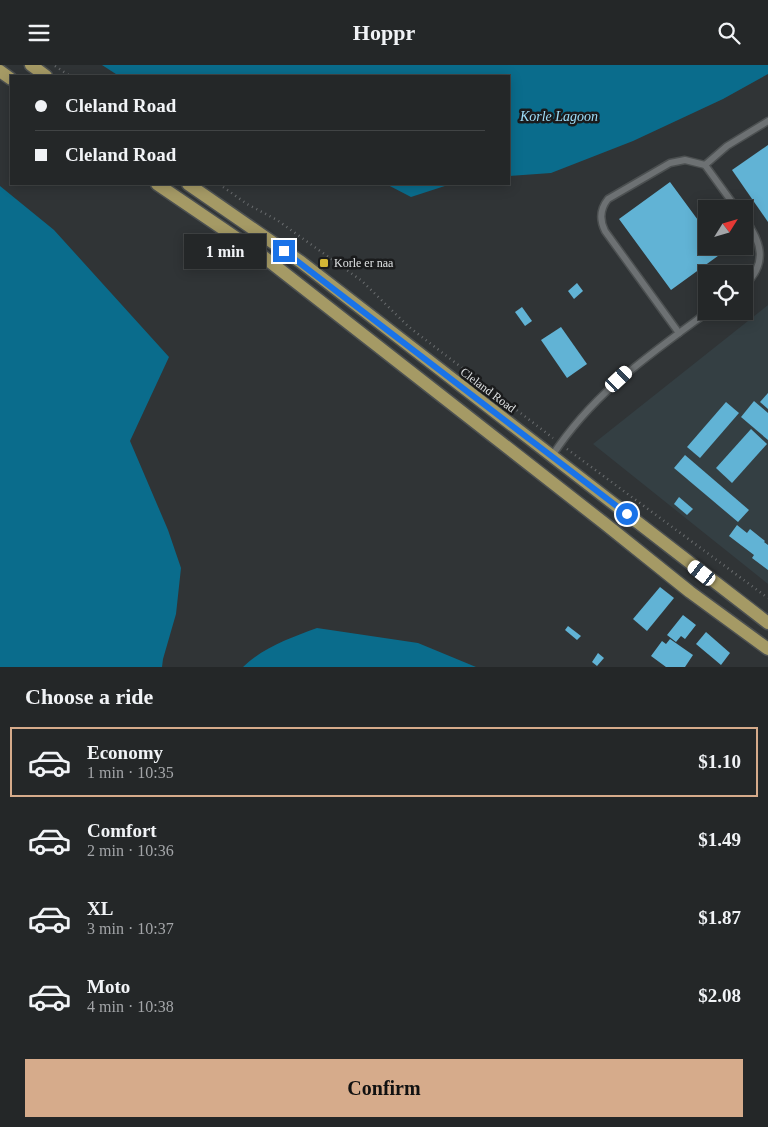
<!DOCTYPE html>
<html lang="en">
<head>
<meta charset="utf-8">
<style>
	body { margin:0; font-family:"Times New Roman",serif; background:#2c2f30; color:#f1f3f6; height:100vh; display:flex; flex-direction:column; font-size:19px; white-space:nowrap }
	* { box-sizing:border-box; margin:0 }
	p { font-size:16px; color:#a3a5a8 }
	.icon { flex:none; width:28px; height:28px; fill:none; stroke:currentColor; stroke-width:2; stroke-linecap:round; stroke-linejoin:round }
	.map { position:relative; height:602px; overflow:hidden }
	.drawer { display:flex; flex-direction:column; background:#242728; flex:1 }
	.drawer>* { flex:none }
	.hud { position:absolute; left:10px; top:10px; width:500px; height:110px; border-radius:0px; box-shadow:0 2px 12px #0003,0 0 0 1px #414445; display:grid; align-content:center; height:110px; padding:0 25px; background:#242728 }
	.needle { width:32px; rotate:53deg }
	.tools { position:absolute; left:698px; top:135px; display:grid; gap:10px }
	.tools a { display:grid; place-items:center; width:55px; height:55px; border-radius:0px; background:#242728; box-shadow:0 2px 12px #0003,0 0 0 1px #414445; font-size:25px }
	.end { position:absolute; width:22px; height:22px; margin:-11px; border:6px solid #1a73e8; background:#fff; box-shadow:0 0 0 2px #fff }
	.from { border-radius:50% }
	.bubble { position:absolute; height:35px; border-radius:0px; background:#242728; box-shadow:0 2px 12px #0003,0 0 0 1px #414445; font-size:16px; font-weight:800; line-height:35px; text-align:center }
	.car { position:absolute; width:15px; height:30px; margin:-15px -8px; border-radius:6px; box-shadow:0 0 4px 1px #0007; background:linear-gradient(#fff 24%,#345 0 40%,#fff 0 76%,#345 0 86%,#fff 0) }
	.hud b { display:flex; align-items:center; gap:18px; height:48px; font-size:19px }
	.hud b+b { border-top:1px solid #414445 }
	.hud i { width:12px; height:12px; background:#f1f3f6 }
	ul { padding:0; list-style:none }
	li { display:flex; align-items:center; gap:15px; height:70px; margin:0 10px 8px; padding:0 15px; border:2px solid transparent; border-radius:0px }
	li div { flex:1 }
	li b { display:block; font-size:19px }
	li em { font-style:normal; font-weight:800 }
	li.current { border-color:#d6ab8b }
	li>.icon { width:45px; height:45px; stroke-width:1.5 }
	h2 { padding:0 25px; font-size:22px; line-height:60px }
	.button { display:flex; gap:10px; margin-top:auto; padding:10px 25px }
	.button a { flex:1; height:58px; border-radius:0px; background:#d6ab8b; color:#111; font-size:20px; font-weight:800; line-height:58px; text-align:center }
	header { display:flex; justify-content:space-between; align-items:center; height:65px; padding:0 25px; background:#242728; font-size:22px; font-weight:800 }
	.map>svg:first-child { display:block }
	.built { fill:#343f43 }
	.water { fill:#0a6c8c }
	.building { fill:#61b3d5 }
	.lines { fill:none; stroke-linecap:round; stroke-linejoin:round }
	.lane-casing { stroke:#4c5051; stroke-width:9 }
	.primary-casing { stroke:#4c5051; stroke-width:15 }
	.path { stroke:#6a6d6f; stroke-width:2.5; stroke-dasharray:1 4; stroke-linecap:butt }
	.lane { stroke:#6d7173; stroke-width:6 }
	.primary { stroke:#a59a65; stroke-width:12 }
	.route { stroke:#1a73e8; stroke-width:6 }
	.poi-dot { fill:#d3b635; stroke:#1a1b1c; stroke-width:2 }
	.labels { text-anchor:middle; stroke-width:5; stroke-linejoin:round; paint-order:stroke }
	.poi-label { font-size:12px; fill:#e0e3e4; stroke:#1a1b1c; text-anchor:start }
	.street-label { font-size:12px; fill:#e0e3e4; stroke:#1a1b1c }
	.water-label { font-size:14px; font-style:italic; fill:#9fdef9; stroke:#1a1b1c }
</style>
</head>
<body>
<header><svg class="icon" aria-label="menu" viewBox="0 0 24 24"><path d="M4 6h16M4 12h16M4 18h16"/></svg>Hoppr<svg class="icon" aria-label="search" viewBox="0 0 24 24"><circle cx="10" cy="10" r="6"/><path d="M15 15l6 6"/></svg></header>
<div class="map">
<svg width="768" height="602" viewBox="0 0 768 602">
	<rect width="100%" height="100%" fill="#303436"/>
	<!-- built -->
	<polygon class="built" points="768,240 768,519 593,379"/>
	<!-- water -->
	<g class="water">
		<polygon points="102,0 768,0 768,9 723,34 633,76 551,108 509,111 509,11 119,11"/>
		<polygon points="386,119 451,119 411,132"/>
		<polygon points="0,121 54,165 169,292 130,376 168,465 181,503 176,549 163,594 162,602 0,602"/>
		<path d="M317,563L418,578L476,602H243C264,582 290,573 317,563Z"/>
	</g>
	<!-- building -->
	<g class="building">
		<polygon points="768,80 768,157 732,105"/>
		<polygon points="670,117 706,166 706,181 717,181 722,188 671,225 619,154"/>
		<polygon points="577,218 583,226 574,234 568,226"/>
		<polygon points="522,242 532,256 525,261 515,247"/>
		<polygon points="561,262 587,299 567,313 541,275"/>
		<polygon points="768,328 768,344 760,337"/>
		<polygon points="754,336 768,348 768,375 741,352"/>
		<polygon points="726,337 739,348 700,393 687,382"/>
		<polygon points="751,364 767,379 732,418 716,403"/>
		<polygon points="685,390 749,445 738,457 674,403"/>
		<polygon points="679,432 693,444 687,450 674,439"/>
		<polygon points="737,460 747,468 750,464 765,476 764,477 768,480 768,505 752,493 754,490 729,471"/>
		<polygon points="660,522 674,533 647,566 633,554"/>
		<polygon points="683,550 696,560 685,574 681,571 676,577 667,570"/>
		<polygon points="568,561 581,571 577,575 565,565"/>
		<polygon points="706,567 730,588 721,600 696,579"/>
		<polygon points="670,574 693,590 685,602 666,602 651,591 662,576 666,579"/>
		<polygon points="598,588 604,593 597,601 592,597"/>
	</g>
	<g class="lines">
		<!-- lane casing -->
		<g class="lane-casing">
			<g id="lane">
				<polyline points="705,100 727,81 768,56"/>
				<path d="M744,153C762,177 768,199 744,221"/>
				<path d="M679,268L605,166C599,154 600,144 608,134L670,98L685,95L705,100L737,144"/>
				<path d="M552,391C593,328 649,290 709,246"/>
			</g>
		</g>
		<!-- primary casing -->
		<g class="primary-casing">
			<g id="primary">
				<polyline points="31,0 46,11"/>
				<polyline points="0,6 11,14"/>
				<polyline points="157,119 260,189 604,458 690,527 768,584"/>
				<polyline points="188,119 301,197 768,558"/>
			</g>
		</g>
		<!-- path -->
		<g class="path">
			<polyline points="55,1 70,11"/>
			<polyline points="219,119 247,139 277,155 362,216 409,262 553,373"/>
			<polyline points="567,384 768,533"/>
		</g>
		<!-- lane -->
		<use href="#lane" class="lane"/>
		<!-- primary -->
		<use href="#primary" class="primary"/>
	</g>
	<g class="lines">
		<!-- route -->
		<polyline class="route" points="284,186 627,449"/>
	</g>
	<!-- markers -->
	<rect class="poi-dot" x="319" y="193" width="10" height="10" rx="2.5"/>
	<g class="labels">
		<!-- poi labels -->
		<g class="poi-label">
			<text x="334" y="202">Korle er naa</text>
		</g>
		<!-- street labels -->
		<g class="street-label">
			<text transform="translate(488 325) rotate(37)" y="4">Cleland Road</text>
		</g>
		<!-- water labels -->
		<g class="water-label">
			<text x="559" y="56">Korle Lagoon</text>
		</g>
	</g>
</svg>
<div class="tools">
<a><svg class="needle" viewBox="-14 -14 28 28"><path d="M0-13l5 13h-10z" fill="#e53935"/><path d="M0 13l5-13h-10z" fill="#a3a5a8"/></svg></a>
<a><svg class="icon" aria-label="locate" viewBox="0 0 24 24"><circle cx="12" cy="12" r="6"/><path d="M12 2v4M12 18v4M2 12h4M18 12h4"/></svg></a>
</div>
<i class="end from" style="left:627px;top:449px"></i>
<i class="end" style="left:284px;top:186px"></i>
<div class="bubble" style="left:184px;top:169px;width:82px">1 min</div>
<i class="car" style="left:619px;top:314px;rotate:47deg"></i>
<i class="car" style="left:702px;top:508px;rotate:308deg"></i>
<div class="hud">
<b><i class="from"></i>Cleland Road</b>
<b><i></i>Cleland Road</b>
</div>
</div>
<section class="drawer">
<h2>Choose a ride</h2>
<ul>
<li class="current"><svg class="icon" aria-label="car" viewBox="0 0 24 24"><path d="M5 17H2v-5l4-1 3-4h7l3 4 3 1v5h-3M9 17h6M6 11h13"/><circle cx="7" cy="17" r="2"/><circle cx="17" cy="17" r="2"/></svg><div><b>Economy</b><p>1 min · 10:35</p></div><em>$1.10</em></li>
<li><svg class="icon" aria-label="car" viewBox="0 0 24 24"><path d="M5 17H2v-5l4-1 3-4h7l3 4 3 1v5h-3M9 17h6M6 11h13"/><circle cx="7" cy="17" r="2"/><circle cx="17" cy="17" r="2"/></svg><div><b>Comfort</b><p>2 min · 10:36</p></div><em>$1.49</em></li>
<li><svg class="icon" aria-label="car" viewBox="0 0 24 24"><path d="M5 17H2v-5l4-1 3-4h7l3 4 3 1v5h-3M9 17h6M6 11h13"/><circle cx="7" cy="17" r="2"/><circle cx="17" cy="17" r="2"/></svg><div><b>XL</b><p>3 min · 10:37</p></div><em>$1.87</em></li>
<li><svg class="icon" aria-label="car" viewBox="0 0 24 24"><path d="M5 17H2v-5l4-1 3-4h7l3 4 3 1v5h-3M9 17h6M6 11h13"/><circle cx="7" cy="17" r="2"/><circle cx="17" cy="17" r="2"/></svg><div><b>Moto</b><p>4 min · 10:38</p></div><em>$2.08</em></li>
</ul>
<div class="button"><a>Confirm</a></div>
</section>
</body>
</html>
